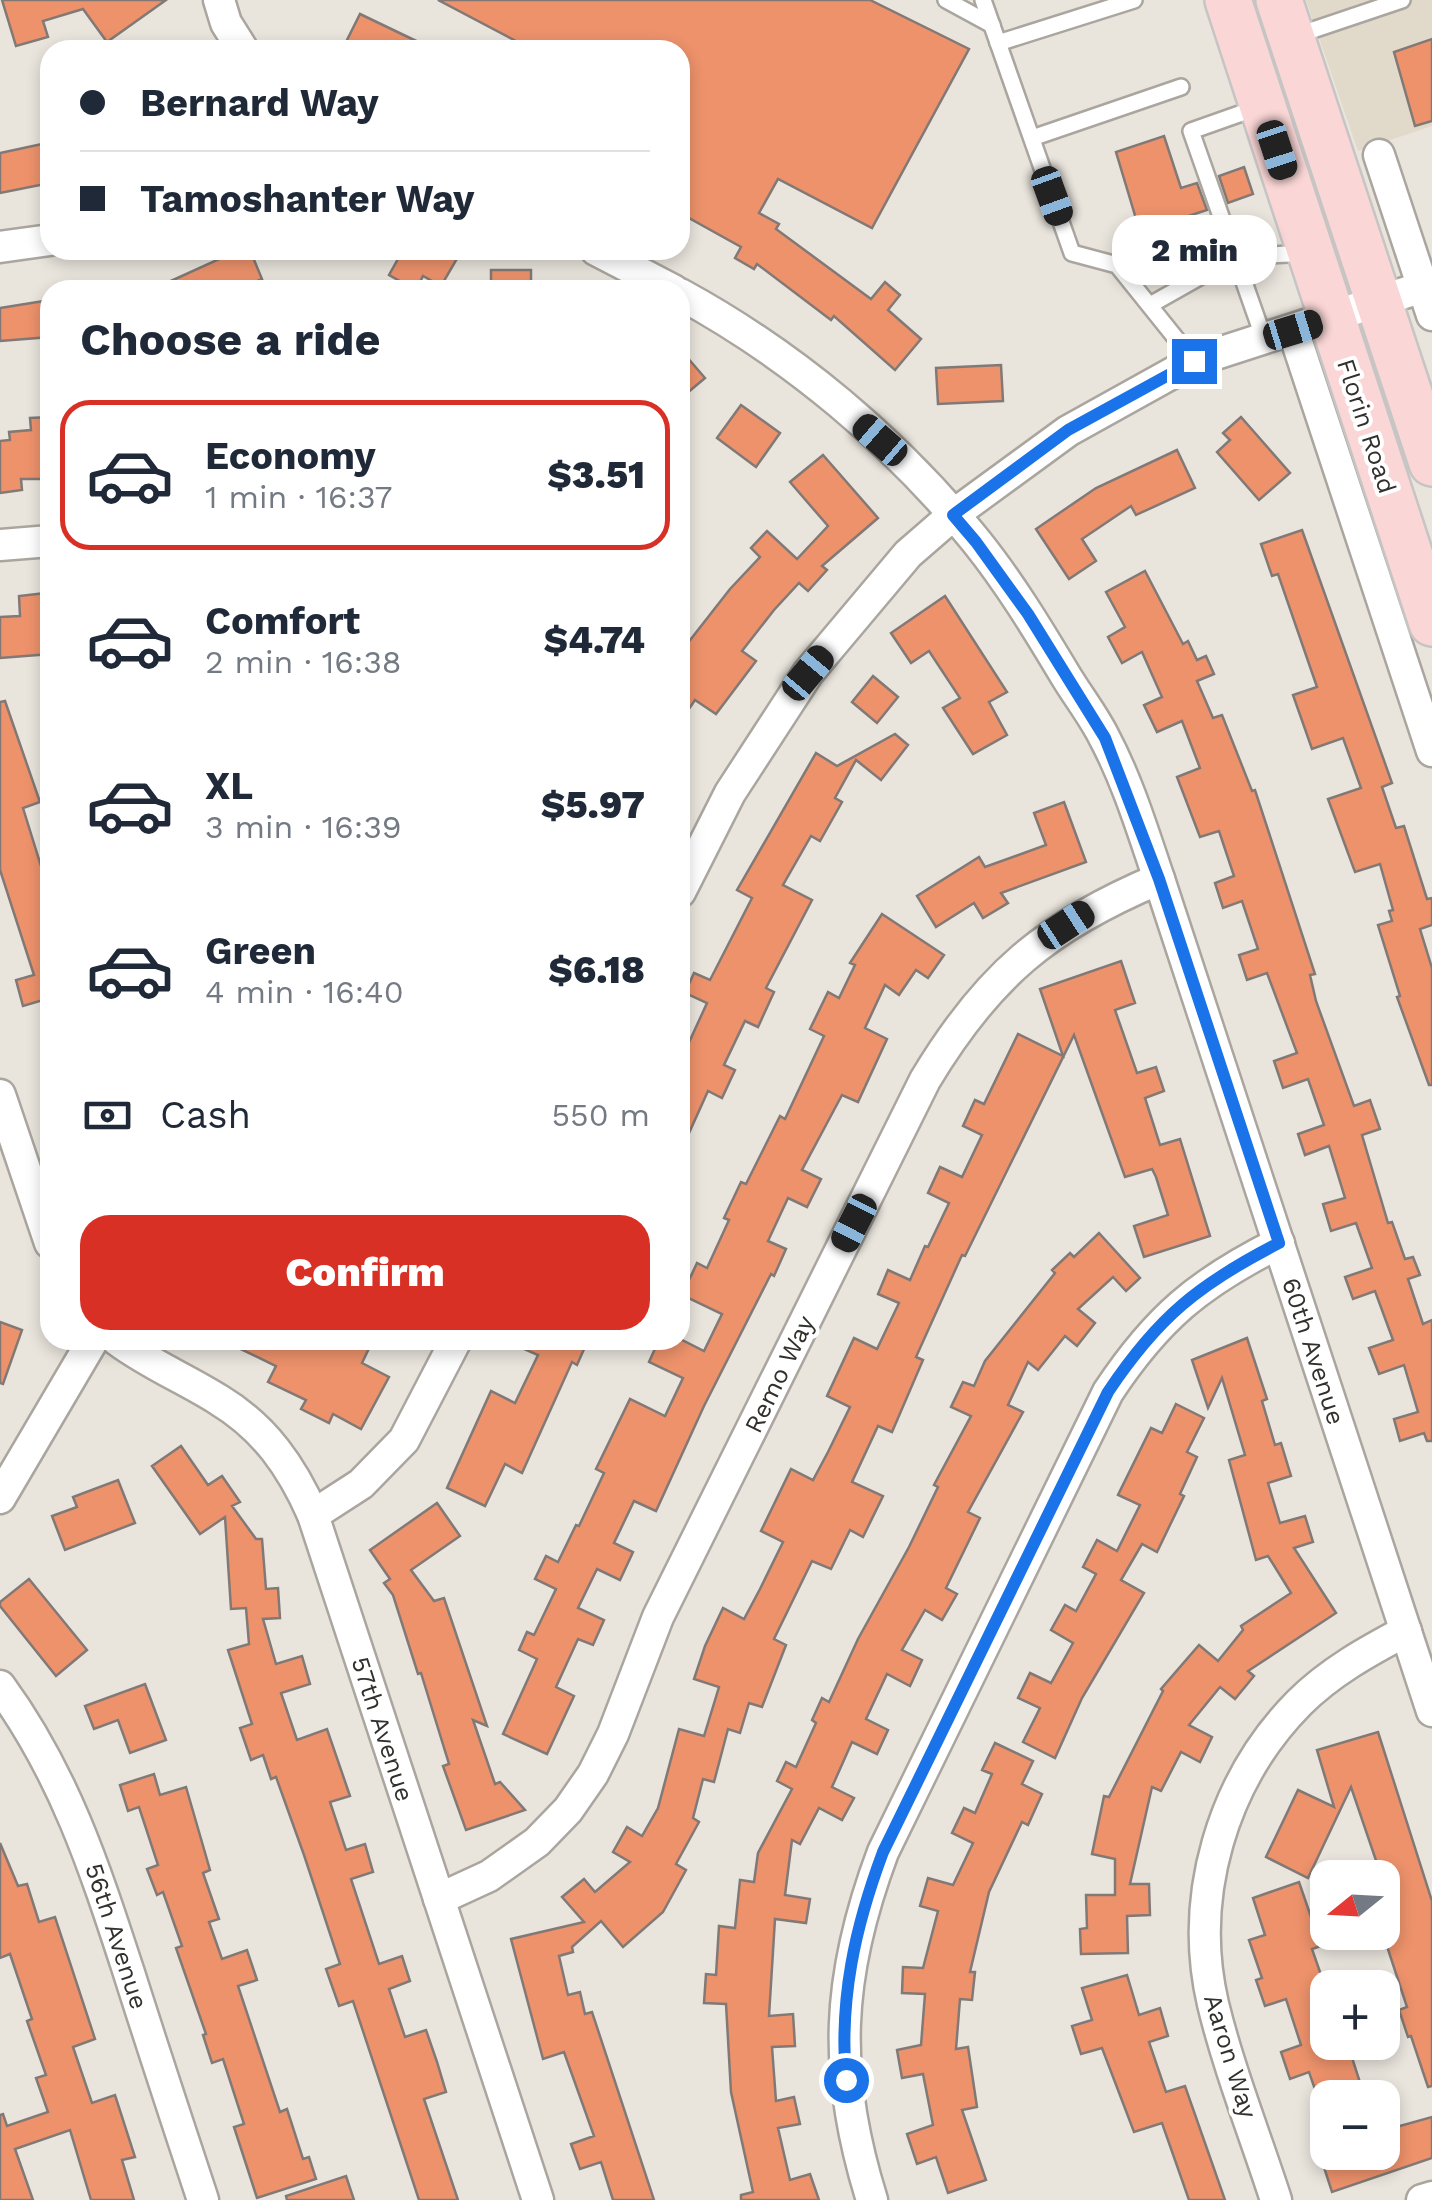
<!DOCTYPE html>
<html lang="en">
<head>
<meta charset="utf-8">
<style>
	body { margin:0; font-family:"Work Sans",sans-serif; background:#f2f2f3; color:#1f2937; height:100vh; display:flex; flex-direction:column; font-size:38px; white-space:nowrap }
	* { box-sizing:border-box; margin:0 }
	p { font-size:32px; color:#747a83 }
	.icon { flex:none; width:55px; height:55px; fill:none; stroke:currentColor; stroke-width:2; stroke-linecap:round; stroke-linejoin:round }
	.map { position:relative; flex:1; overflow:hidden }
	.panel { position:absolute; left:40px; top:280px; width:650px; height:1070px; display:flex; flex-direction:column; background:#fff; border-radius:30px; box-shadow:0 5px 15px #0003 }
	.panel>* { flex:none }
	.top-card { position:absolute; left:40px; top:40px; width:650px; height:220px; border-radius:30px; box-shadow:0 5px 15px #0003; display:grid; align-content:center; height:220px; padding:0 40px; background:#fff }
	.needle { width:65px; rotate:252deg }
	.controls { position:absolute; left:1310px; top:1860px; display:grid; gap:20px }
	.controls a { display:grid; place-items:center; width:90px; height:90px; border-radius:20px; background:#fff; box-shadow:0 5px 15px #0003; font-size:50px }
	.end { position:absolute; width:45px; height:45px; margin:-22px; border:12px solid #1a73e8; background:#fff; box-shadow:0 0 0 5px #fff }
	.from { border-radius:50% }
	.bubble { position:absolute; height:70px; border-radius:30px; background:#fff; box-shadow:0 5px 15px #0003; font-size:32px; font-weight:800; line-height:70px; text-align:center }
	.car { position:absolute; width:30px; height:60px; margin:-30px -15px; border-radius:12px; box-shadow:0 0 8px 2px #0007; background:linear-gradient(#222 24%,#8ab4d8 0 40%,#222 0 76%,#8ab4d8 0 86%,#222 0) }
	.top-card b { display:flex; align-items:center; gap:35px; height:95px; font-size:38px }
	.top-card b+b { border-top:2px solid #e0e1e3 }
	.top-card i { width:25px; height:25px; background:#1f2937 }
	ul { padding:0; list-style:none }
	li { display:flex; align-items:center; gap:30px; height:150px; margin:0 20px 15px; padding:0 20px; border:5px solid transparent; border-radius:30px }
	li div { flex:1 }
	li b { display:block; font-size:38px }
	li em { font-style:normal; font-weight:800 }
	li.current { border-color:#d93025 }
	li>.icon { width:90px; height:90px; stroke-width:1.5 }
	h2 { padding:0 40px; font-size:45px; line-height:120px }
	.pay { display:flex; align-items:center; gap:25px; height:110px; padding:0 40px; font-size:38px }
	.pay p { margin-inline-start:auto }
	.button { display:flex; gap:20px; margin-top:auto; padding:20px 40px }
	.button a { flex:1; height:115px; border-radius:30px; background:#d93025; color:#fff; font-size:40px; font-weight:800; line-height:115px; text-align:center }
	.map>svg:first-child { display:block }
	.built { fill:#e1dacb }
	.building { fill:#ed926b; stroke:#827976; stroke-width:2.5 }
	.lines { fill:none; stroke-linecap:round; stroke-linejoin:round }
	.service-casing { stroke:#aaa69f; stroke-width:20 }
	.minor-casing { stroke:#aaa69f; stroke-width:35 }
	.primary-casing { stroke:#c6c5c4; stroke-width:50 }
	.service { stroke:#fff; stroke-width:15 }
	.minor { stroke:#fff; stroke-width:30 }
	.primary { stroke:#fad6d6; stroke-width:45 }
	.route { stroke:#1a73e8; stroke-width:12 }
	.labels { text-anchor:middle; stroke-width:8; stroke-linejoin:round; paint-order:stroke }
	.street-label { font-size:25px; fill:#32302d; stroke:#fff }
</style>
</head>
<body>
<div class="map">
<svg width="1432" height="2200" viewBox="0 0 1432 2200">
	<rect width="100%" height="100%" fill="#e9e5dd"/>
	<!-- built -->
	<polygon class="built" points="1306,0 1432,0 1432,126 1358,151"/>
	<!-- building -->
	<g class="building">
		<polygon points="2,0 166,0 107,42 83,9 43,21 48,37 16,46"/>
		<polygon points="438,0 870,0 969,49 872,228 778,179 759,213 779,224 776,229 871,299 885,282 900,295 888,310 921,339 895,370 834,316 831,320 757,264 754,269 735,258 741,247 680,213 680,50 533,50"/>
		<polygon points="360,14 435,50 342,50"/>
		<polygon points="1432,39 1432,121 1415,126 1394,52"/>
		<polygon points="1164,136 1181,188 1197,183 1207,210 1140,232 1116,152"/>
		<polygon points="42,144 50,183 0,193 0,153"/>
		<polygon points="1244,167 1253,194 1228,203 1219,176"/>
		<polygon points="239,250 250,250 262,279 238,290 151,290"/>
		<polygon points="403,250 462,250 441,286 423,276 416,290 389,275"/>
		<rect x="491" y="270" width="40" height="20"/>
		<polygon points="50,300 50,337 0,341 0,308"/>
		<polygon points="680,349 705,378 680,399"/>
		<polygon points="1001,365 1003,401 938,404 936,368"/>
		<polygon points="741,405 780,433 756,467 717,438"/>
		<polygon points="50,417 50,479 21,479 22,490 0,493 0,441 10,440 9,432 31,430 30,418"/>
		<polygon points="1241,417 1290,473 1259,500 1217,452 1230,440 1223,433"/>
		<polygon points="1177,450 1195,488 1136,515 1131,506 1082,539 1096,561 1069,579 1036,529 1096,488"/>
		<polygon points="823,455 878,518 822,566 827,570 808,591 799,583 774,610 742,651 756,661 716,714 695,700 680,722 680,653 730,589 760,557 751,548 767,531 797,559 828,526 790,482"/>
		<polygon points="1302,530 1392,783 1382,787 1396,828 1404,826 1427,899 1432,898 1432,925 1420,929 1432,968 1432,1085 1429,1085 1397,997 1400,996 1378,925 1392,921 1389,911 1393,910 1380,864 1355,872 1328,799 1361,788 1343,738 1312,749 1293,695 1317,687 1278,574 1272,576 1261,544"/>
		<polygon points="1145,571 1183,644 1188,641 1197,660 1206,656 1214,674 1197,681 1213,718 1222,715 1252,791 1255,790 1315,974 1310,975 1316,1001 1354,1106 1370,1100 1380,1129 1362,1135 1388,1223 1392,1222 1405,1259 1413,1257 1420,1275 1408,1279 1423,1324 1432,1320 1432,1441 1427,1441 1424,1433 1400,1441 1394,1419 1418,1412 1404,1365 1379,1374 1369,1348 1393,1340 1375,1291 1353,1299 1345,1277 1372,1268 1356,1223 1331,1231 1323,1204 1345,1198 1329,1146 1305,1155 1298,1134 1324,1125 1308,1079 1283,1088 1274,1061 1297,1053 1267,973 1247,980 1239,955 1258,949 1242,901 1223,908 1215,883 1234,876 1219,831 1200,837 1177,777 1200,768 1182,721 1157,732 1144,705 1162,697 1142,652 1122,663 1108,637 1125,627 1106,592"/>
		<polygon points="46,593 50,654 0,658 0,617 20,616 19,596"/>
		<polygon points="945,596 1007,692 989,702 1007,735 973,754 943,708 960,698 929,651 911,663 891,633"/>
		<polygon points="873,676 898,697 877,723 852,702"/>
		<polygon points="5,701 40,802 23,808 50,895 50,1012 47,1013 43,1000 23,1006 16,980 34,975 0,870 0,702"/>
		<polygon points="895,734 908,745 881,780 856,760 835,798 842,802 820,841 811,836 783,885 812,900 766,988 774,992 758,1027 745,1021 724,1065 735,1070 722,1098 708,1091 680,1153 680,1062 707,1003 685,993 694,973 710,980 752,898 737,890 816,753 837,766"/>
		<polygon points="1064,802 1086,862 1001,893 1008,903 983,918 974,903 936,927 917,896 979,857 985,867 1046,845 1034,813"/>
		<polygon points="882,914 944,955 928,978 916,970 899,995 885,985 865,1028 887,1039 858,1102 842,1095 802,1170 821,1179 807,1207 788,1198 768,1241 786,1249 774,1276 771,1274 704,1406 656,1511 634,1501 614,1543 633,1552 620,1580 597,1569 578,1608 604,1620 593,1645 578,1639 556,1687 574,1696 547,1754 503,1734 537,1659 519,1650 527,1632 534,1635 556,1589 535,1579 546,1556 558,1562 576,1525 579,1526 604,1473 596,1469 630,1399 665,1416 683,1378 649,1362 659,1340 682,1340 704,1351 722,1314 682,1295 697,1263 707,1268 729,1220 724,1218 741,1182 746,1184 780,1116 785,1119 824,1036 810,1029 828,992 839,998 855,965 850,963"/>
		<polygon points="1121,961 1135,1003 1115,1010 1137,1073 1156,1067 1164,1091 1145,1098 1160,1145 1180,1139 1210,1236 1144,1257 1134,1226 1168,1215 1156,1177 1152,1169 1125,1177 1074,1035 965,1256 962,1255 916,1357 923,1360 892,1432 878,1426 852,1482 883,1496 863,1537 850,1530 831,1569 812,1561 774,1639 786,1645 762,1707 749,1703 740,1733 728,1729 714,1782 703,1779 693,1818 699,1822 676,1864 686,1870 663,1912 623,1947 601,1921 572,1947 573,1952 559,1956 568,1995 580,1992 585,2014 592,2012 654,2200 613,2200 601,2162 580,2169 571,2144 594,2136 564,2052 543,2059 511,1939 584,1922 562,1897 584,1879 595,1892 630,1862 613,1852 627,1827 642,1836 658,1808 679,1729 704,1736 719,1687 694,1679 705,1646 723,1608 744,1619 760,1589 783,1542 761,1531 791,1469 813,1480 828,1452 850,1407 827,1396 854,1338 877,1349 899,1303 878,1294 888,1270 910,1280 925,1246 928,1247 949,1203 928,1193 940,1167 962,1177 982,1135 963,1126 975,1100 984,1104 1018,1034 1063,1056 1040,989"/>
		<polygon points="1099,1233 1140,1278 1126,1291 1113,1277 1078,1309 1095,1323 1077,1346 1065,1336 1038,1370 1028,1362 1008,1405 1023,1412 968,1512 980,1518 946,1588 957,1594 942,1620 925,1610 902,1650 922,1660 910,1686 887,1674 866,1719 888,1730 877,1754 852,1742 832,1787 854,1798 842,1820 819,1808 800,1844 792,1840 785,1895 810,1899 806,1923 775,1919 769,2016 793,2014 795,2046 772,2047 776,2101 794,2097 800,2124 778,2128 790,2180 810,2174 819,2200 741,2200 741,2195 753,2192 731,2092 726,2004 704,2003 706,1974 716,1975 719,1926 735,1928 740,1880 754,1882 758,1853 792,1789 777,1781 786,1762 796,1767 816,1723 812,1720 822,1698 829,1702 858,1639 909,1547 938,1487 934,1485 971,1416 951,1407 963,1382 974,1386 985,1361 1055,1273 1052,1270 1070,1253 1074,1257"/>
		<polygon points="0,1322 22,1330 3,1384 0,1383"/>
		<polygon points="1247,1338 1267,1399 1262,1401 1275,1445 1281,1443 1291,1476 1268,1483 1280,1523 1305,1516 1313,1542 1294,1548 1336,1613 1248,1671 1254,1676 1235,1699 1220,1687 1189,1725 1212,1737 1200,1762 1181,1752 1161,1791 1152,1787 1130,1884 1149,1884 1150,1915 1127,1916 1128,1953 1081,1954 1080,1929 1087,1928 1086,1895 1115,1895 1115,1859 1092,1854 1104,1796 1109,1797 1163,1691 1161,1689 1199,1645 1218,1661 1243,1630 1241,1626 1291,1593 1268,1556 1256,1560 1229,1460 1245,1455 1222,1378 1208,1408 1192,1360"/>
		<polygon points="222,1340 373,1340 362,1363 389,1377 361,1429 333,1414 329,1423 301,1409 306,1400 268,1382 276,1366"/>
		<polygon points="504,1340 588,1340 577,1365 572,1362 522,1473 505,1464 485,1506 447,1488 491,1391 515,1403 538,1355"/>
		<polygon points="1176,1404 1204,1418 1187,1452 1197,1457 1180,1494 1184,1496 1157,1552 1142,1544 1121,1580 1144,1593 1082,1698 1055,1758 1023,1742 1040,1708 1018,1698 1030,1673 1051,1683 1073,1643 1051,1630 1065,1605 1076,1611 1096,1574 1083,1567 1097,1540 1117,1551 1140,1505 1118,1495 1151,1428 1162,1433"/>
		<polygon points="181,1446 208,1485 222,1476 240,1502 232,1506 256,1539 262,1539 266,1589 278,1588 280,1618 263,1619 276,1664 302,1656 310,1684 281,1693 297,1740 327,1729 350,1796 330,1802 346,1850 365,1844 373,1872 351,1879 379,1964 402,1956 410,1981 389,1989 405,2037 426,2030 437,2062 446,2092 424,2099 458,2200 419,2200 353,2001 339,2006 326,1969 340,1964 304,1855 276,1777 271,1779 263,1755 251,1760 240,1728 252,1724 228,1650 249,1644 246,1608 231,1609 225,1517 200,1534 152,1466"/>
		<polygon points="118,1480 135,1523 65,1550 52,1516 77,1507 73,1497"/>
		<polygon points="437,1503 460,1536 411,1570 434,1601 444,1598 487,1726 473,1720 495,1784 500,1782 525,1810 466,1830 443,1766 449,1764 421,1673 418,1674 393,1595 384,1583 390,1579 370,1550"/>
		<polygon points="29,1579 87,1650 56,1676 0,1606 0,1602"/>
		<polygon points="145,1684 166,1740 130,1753 118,1720 94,1729 85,1706"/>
		<polygon points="1378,1732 1432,1901 1432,2086 1428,2087 1411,2036 1408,2037 1399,2010 1407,2007 1382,1931 1382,1878 1351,1787 1308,1878 1266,1857 1298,1790 1334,1807 1317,1750"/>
		<polygon points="995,1743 1033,1761 1022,1784 1042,1794 1028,1825 1022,1822 989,1892 970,1972 975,1972 972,2000 960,1999 956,2049 968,2047 977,2107 962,2110 986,2180 948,2193 936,2157 917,2164 907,2134 933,2125 923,2074 902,2078 897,2050 921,2045 925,1994 902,1993 903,1967 923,1968 938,1911 920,1906 928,1878 953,1885 973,1843 952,1833 964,1808 975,1813 992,1774 982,1770"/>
		<polygon points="154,1774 160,1795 186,1787 210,1870 203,1873 219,1919 209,1922 222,1959 247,1950 257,1980 238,1986 280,2112 287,2109 303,2159 309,2157 316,2179 257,2198 234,2127 244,2124 223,2059 212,2063 203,2035 206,2034 176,1948 182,1946 163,1892 157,1895 147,1869 158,1865 139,1807 128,1811 120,1785"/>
		<polygon points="0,1843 18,1886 27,1884 39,1922 55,1917 95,2039 73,2047 92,2103 115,2095 135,2157 122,2160 134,2200 91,2200 70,2130 15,2149 33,2200 0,2200 0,2115 3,2114 7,2126 48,2112 36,2078 46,2075 27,2021 32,2019 10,1954 0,1958"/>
		<polygon points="1299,1882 1321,1946 1312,1949 1328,1995 1328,2042 1347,2042 1365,2098 1318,2098 1309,2072 1290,2079 1281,2052 1301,2045 1286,1999 1265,2006 1256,1980 1262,1978 1249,1940 1265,1935 1253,1898"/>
		<polygon points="1127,1975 1139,2015 1160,2008 1168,2036 1149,2042 1166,2092 1185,2086 1225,2200 1189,2200 1162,2123 1134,2132 1102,2048 1081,2054 1072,2026 1092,2020 1082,1988"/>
		<polygon points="1432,2117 1432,2158 1332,2192 1319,2152 1382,2152 1382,2131"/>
		<polygon points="346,2176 354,2200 287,2200 286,2196"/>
	</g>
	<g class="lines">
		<!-- service casing -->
		<g class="service-casing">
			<g id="service">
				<polyline points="946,0 992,25"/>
				<polyline points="983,0 1072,253 1117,265 1194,361"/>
				<polyline points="1295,36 1402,0"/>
				<polyline points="998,43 1134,0"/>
				<polyline points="1259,107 1191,131 1264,339"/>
				<polyline points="1032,138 1181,87"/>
				<polyline points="1150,305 1235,257 1307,253"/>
			</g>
		</g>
		<!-- minor casing -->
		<g class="minor-casing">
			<g id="minor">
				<polyline points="219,0 226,23 243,50"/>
				<polyline points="1379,155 1432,315"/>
				<polyline points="0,247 50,240"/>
				<polyline points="596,250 673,290"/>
				<path d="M680,294C792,355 895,441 976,541C1009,582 1037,628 1064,673C1077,695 1093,715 1104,737C1128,782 1143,832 1159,879L1432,1711"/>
				<polyline points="1293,330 1432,751"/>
				<polyline points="0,545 50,541"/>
				<polyline points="680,892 730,793 808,673 908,554 953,515 1068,431 1194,361 1432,284"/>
				<polyline points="0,1095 50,1243"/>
				<path d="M117,1340C149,1364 186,1379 219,1400C265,1428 292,1467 313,1515L538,2200"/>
				<polyline points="0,1498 93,1340"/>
				<polyline points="313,1515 361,1484 404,1440 456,1340"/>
				<path d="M0,1686C65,1775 95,1869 129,1973C153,2049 178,2124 203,2200"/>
				<path d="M439,1899L489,1876L537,1842L568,1810L593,1774L613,1734L658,1617L925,1080C988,975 1047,926 1159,879"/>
				<path d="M872,2200C832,2072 836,1977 883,1852L1108,1392C1157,1318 1199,1283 1279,1243"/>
				<path d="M1276,2200C1255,2135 1229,2070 1213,2004C1188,1897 1222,1781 1299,1703C1330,1672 1368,1651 1406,1631"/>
				<polyline points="1422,2200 1432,2197"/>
			</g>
		</g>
		<!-- primary casing -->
		<g class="primary-casing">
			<g id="primary">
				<polyline points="1228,0 1432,623"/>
				<polyline points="1279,0 1432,463"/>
			</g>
		</g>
		<!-- service -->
		<use href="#service" class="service"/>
		<!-- minor -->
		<use href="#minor" class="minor"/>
		<!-- primary -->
		<use href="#primary" class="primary"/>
	</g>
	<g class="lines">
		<!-- route -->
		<path class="route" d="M846,2080C839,1999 855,1927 883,1852L1108,1392C1158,1317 1199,1284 1279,1243L1159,879L1105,738L1028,614L976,542L953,515L1068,430L1194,361"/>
	</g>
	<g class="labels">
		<!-- street labels -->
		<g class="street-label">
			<text transform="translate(1367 426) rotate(72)" y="9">Florin Road</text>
			<text transform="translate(1314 1351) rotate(72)" y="9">60th Avenue</text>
			<text transform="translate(779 1374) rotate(-64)" y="9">Remo Way</text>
			<text transform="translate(383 1729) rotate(72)" y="9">57th Avenue</text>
			<text transform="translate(117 1936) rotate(72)" y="9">56th Avenue</text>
			<text transform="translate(1231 2056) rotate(73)" y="9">Aaron Way</text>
		</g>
	</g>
</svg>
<div class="controls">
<a><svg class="needle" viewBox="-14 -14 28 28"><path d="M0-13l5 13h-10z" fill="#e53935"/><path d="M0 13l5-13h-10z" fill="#747a83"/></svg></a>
<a>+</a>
<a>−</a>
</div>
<i class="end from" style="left:846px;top:2080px"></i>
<i class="end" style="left:1194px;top:361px"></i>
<div class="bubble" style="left:1112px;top:215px;width:165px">2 min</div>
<i class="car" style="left:1277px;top:150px;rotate:162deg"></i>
<i class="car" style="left:1052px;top:196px;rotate:160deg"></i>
<i class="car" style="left:1293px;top:330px;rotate:73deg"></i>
<i class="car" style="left:880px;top:440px;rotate:311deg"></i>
<i class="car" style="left:808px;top:673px;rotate:40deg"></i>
<i class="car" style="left:1066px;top:925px;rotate:57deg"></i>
<i class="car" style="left:854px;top:1223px;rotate:207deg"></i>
<div class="top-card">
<b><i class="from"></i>Bernard Way</b>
<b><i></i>Tamoshanter Way</b>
</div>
<section class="panel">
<h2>Choose a ride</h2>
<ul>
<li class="current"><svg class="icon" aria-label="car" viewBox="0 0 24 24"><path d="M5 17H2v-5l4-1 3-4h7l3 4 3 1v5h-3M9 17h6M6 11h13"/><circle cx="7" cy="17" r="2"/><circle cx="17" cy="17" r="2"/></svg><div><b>Economy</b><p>1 min · 16:37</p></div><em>$3.51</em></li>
<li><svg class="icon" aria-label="car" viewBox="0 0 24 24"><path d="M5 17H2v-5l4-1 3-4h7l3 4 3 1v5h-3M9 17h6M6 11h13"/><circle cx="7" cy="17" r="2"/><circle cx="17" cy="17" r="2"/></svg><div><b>Comfort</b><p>2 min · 16:38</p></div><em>$4.74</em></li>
<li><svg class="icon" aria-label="car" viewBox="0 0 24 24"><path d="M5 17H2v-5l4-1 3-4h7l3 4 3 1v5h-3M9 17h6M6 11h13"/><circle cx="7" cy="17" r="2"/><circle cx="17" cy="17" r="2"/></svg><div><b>XL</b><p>3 min · 16:39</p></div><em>$5.97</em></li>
<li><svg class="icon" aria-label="car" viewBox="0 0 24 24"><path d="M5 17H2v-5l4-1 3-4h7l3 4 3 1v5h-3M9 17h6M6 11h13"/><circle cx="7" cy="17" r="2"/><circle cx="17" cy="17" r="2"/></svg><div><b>Green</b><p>4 min · 16:40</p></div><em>$6.18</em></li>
</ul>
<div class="pay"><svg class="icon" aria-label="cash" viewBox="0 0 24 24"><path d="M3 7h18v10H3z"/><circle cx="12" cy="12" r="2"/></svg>Cash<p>550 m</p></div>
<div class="button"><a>Confirm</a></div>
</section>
</div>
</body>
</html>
